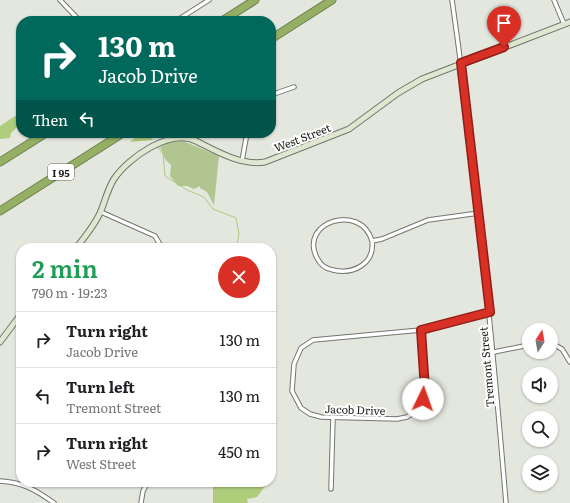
<!DOCTYPE html>
<meta charset="utf-8">
<style>
body{margin:0;font-family:Literata,serif;background:#f2f2f2;color:#202124;height:100vh;display:flex;flex-direction:column;font-size:15px;white-space:nowrap}
*{box-sizing:border-box;margin:0}
p{font-size:13px;color:#757577}
.icon{flex:none;width:22px;height:22px;fill:none;stroke:currentColor;stroke-width:2;stroke-linecap:round;stroke-linejoin:round}
.map{position:relative;flex:1;overflow:hidden}
.side{position:absolute;left:16px;top:243px;width:260px;height:244px;display:flex;flex-direction:column;background:#fff;border-radius:16px;box-shadow:0 1px 3px #0004}
.side>*{flex:none}
.guide{position:absolute;left:16px;top:16px;width:260px;height:122px;border-radius:16px;box-shadow:0 1px 3px #0004;background:#00695c;color:#fff;overflow:hidden}
.needle{width:26px;rotate:11deg}
.controls{position:absolute;left:522px;top:323px;display:grid;gap:8px}
.controls a{display:grid;place-items:center;width:36px;height:36px;border-radius:50%;background:#fff;box-shadow:0 1px 3px #0004;font-size:20px}
.pin{position:absolute;display:grid;place-items:center;width:34px;height:34px;color:#fff;margin:-41px -17px;border-radius:50% 50% 50% 0;rotate:-45deg;box-shadow:0 0 4px #0007}
.pin .icon{rotate:45deg}
.me{position:absolute;width:44px;margin:-22px;rotate:3deg;stroke-linejoin:round;filter:drop-shadow(0 0 3px #0008)}
.turn{display:flex;align-items:center;gap:14px;height:84px;padding:0 16px;font-size:18px}
.turn .icon{width:52px;height:52px;stroke-width:2.5}
.turn b{display:block;font-size:28px;line-height:34px}
.then{display:flex;align-items:center;height:38px;padding:0 16px;background:#0003;gap:8px;font-size:15px}
.round{display:grid;place-items:center;flex:none;width:42px;height:42px;border-radius:21px;background:#f2f2f2}
.headline{display:flex;align-items:center;justify-content:space-between;height:68px;padding:0 16px}
h1{font-size:24px;font-weight:600;line-height:30px;color:#1e9e55}
ul{padding:0;list-style:none}
li{display:flex;align-items:center;gap:12px;height:56px;padding:0 16px;border-top:1px solid #e0e0e0}
li div{flex:1}
li b{display:block;font-size:15px}
li em{font-style:normal}
.map>svg:first-child{display:block}
.green{fill:#b1c591}
.water{fill:#afcc7b}
.lines{fill:none;stroke-linecap:round;stroke-linejoin:round}
.stream{stroke:#afcc7b;stroke-width:1}
.street-casing{stroke:#73776e;stroke-width:5.5}
.secondary-casing{stroke:#73776e;stroke-width:7}
.highway-casing{stroke:#6c7e4c;stroke-width:9}
.street{stroke:#fff;stroke-width:3.5}
.secondary{stroke:#dfe7d0;stroke-width:5}
.highway{stroke:#95b064;stroke-width:7}
.route-casing{stroke:#8d1f18;stroke-width:10}
.route{stroke:#d93025;stroke-width:7}
.labels{text-anchor:middle;dominant-baseline:central;stroke-width:4;stroke-linejoin:round;paint-order:stroke}
.shield{fill:#fff;stroke:#646462;stroke-width:1}
.shield-label{font-size:10px;font-weight:bold;fill:#21221f}
.street-label{font-size:11px;fill:#21221f;stroke:#fff}
</style>
<div class="map">
<svg width="570" height="503" viewBox="0 0 570 503">
<rect width="100%" height="100%" fill="#e3e7de"/>
<path class="green" d="M 183,141 L 219,156 L 214,205 L 207,192 L 200,188 L 200,186 L 194,189 L 187,186 L 178,186 L 170,176 L 171,165 L 165,159 L 160,147 L 170,142 Z"/>
<g class="water">
<path d="M 21,112 L 21,123 L 11,133 L 10,138 L 0,139 L 0,126 Z"/>
<path d="M 140,133 L 148,133 L 153,140 L 130,142 Z"/>
<path d="M 213,482 L 268,482 L 257,497 L 247,499 L 248,503 L 213,503 Z"/>
</g>
<g class="lines">
<path class="stream" d="M 157,146 L 163,154 L 165,176 L 187,190 L 204,197 L 213,209 L 236,218 L 239,234 L 236,248"/>
<g class="street-casing">
<g id="street">
<path d="M 60,0 L 80,21"/>
<path d="M 452,0 C 476,167 492,335 506,503"/>
<path d="M 554,0 L 564,24"/>
<path d="M 176,21 L 209,0"/>
<path d="M 271,95 L 294,87"/>
<path d="M 242,161 L 247,133"/>
<path d="M 101,212 L 155,236 L 162,248"/>
<path d="M 372,241 C 375,263 354,275 333,270 C 326,269 320,264 317,258 C 298,222 361,202 372,241 L 382,239 L 428,220 L 479,213"/>
<path d="M 421,330 L 424,396 L 416,411 L 407,417 L 397,419 L 321,417 L 310,414 L 301,408 L 292,391 L 294,364 L 301,348 L 313,340 L 421,330 L 490,312"/>
<path d="M 551,343 L 562,349 L 570,362"/>
<path d="M 494,352 L 529,345"/>
<path d="M 0,481 C 22,482 36,490 54,503"/>
<path d="M 331,489 L 333,418"/>
<path d="M 141,503 L 143,491 L 148,482"/>
</g>
</g>
<g class="secondary-casing">
<g id="secondary">
<path d="M 76,248 C 85,237 94,226 100,213 C 105,202 107,190 114,179 C 128,158 170,128 196,141 C 216,151 241,166 265,162 L 349,129 L 398,93 L 422,79 L 570,22"/>
<path d="M 0,342 L 21,314"/>
</g>
</g>
<g class="highway-casing">
<g id="highway">
<path d="M 222,21 L 255,0"/>
<path d="M 271,39 L 332,0"/>
<path d="M 0,162 L 46,133"/>
<path d="M 0,211 L 123,133"/>
</g>
</g>
<use href="#street" class="street"/>
<use href="#secondary" class="secondary"/>
<use href="#highway" class="highway"/>
</g>
<g class="lines">
<g class="route-casing">
<path id="route" d="M 423,399 L 425,389 L 421,330 L 490,312 L 461,63 L 504,47"/>
</g>
<use href="#route" class="route"/>
</g>
<g class="labels">
<rect class="shield" x="48" y="164" width="26" height="16" rx="3"/>
<g class="shield-label">
<text x="61" y="172">I 95</text>
</g>
<g class="street-label">
<text transform="translate(302 137) rotate(-21)">West Street</text>
<text transform="translate(486 367) rotate(-95)">Tremont Street</text>
<text transform="translate(355 409) rotate(2)">Jacob Drive</text>
</g>
</g>
</svg>
<div class="controls">
<a><svg class="needle" viewBox="-14 -14 28 28"><path d="M0-13l5 13h-10z" fill="#e53935"/><path d="M0 13l5-13h-10z" fill="#757577"/></svg></a>
<a><svg class="icon" aria-label="sound" viewBox="0 0 24 24"><path d="M4 9h4l5-4v14l-5-4H4zM17 9q2 3 0 6"/></svg></a>
<a><svg class="icon" aria-label="search" viewBox="0 0 24 24"><circle cx="10" cy="10" r="6"/><path d="M15 15l6 6"/></svg></a>
<a><svg class="icon" aria-label="layers" viewBox="0 0 24 24"><path d="M12 4l9 5-9 5-9-5zM3 14l9 5 9-5"/></svg></a>
</div>
<div class="pin" style="left:504px;top:47px;background:#d93025"><svg class="icon" aria-label="arrive" viewBox="0 0 24 24"><path d="M6 21V4h12l-3 4 3 4H6"/></svg></div>
<svg class="me" style="left:423px;top:399px" viewBox="-20 -20 40 40"><circle r="19" fill="#fff"/><path d="M0-13L10 11 0 6-10 11z" fill="#d93025"/></svg>
<div class="guide">
<div class="turn"><svg class="icon" aria-label="right" viewBox="0 0 24 24"><path d="M7 20v-9h11M14 6l5 5-5 5"/></svg><div><b>130 m</b>Jacob Drive</div></div>
<div class="then">Then<svg class="icon" aria-label="left" viewBox="0 0 24 24"><path d="M17 20v-9H6M10 6l-5 5 5 5"/></svg></div>
</div>
<section class="side">
<div class="headline"><div><h1>2 min</h1><p>790 m · 19:23</p></div><a class="round" style="background:#d93025;color:#fff"><svg class="icon" aria-label="close" viewBox="0 0 24 24"><path d="M6 6l12 12M18 6L6 18"/></svg></a></div>
<ul>
<li><svg class="icon" aria-label="right" viewBox="0 0 24 24"><path d="M7 20v-9h11M14 6l5 5-5 5"/></svg><div><b>Turn right</b><p>Jacob Drive</p></div><em>130 m</em></li>
<li><svg class="icon" aria-label="left" viewBox="0 0 24 24"><path d="M17 20v-9H6M10 6l-5 5 5 5"/></svg><div><b>Turn left</b><p>Tremont Street</p></div><em>130 m</em></li>
<li><svg class="icon" aria-label="right" viewBox="0 0 24 24"><path d="M7 20v-9h11M14 6l5 5-5 5"/></svg><div><b>Turn right</b><p>West Street</p></div><em>450 m</em></li>
</ul>
</section>
</div>
